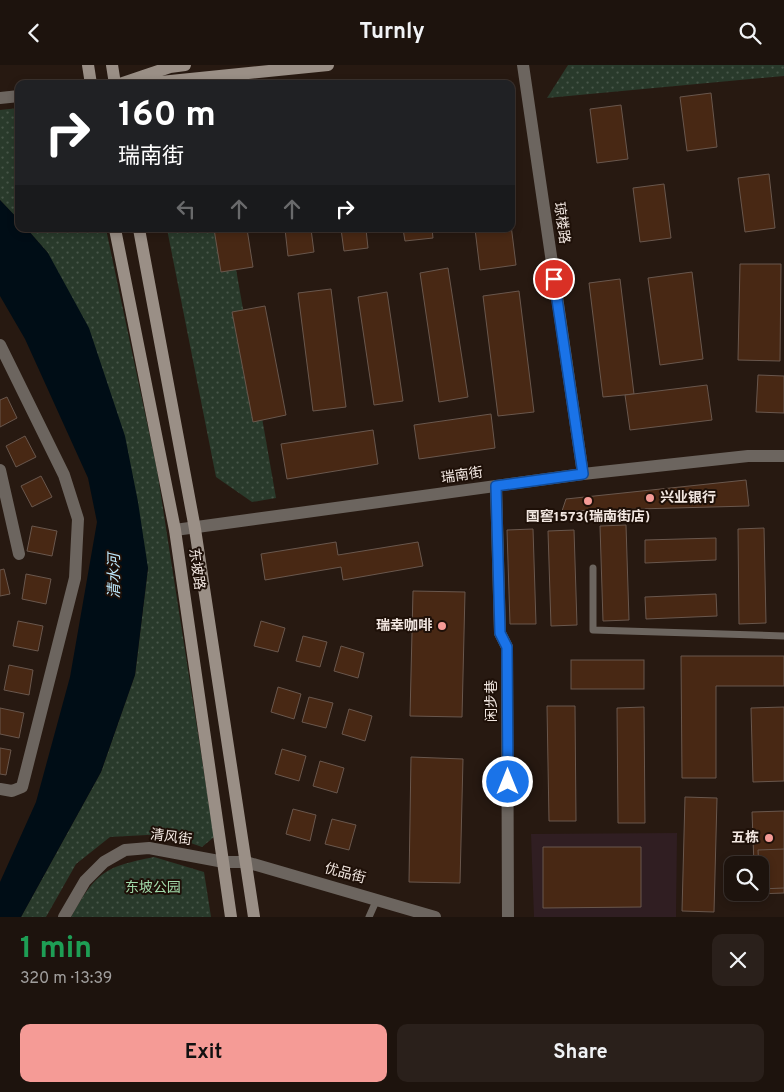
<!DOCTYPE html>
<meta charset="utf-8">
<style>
body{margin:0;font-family:Overpass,"Noto Sans SC",sans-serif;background:#2a201b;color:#f1f3f6;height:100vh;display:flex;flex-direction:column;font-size:19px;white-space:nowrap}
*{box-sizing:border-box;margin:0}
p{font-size:16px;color:#a09e9d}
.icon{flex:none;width:28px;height:28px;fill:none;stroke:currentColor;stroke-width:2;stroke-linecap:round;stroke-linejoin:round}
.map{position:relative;height:852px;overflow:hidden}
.side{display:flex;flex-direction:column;background:#1d130d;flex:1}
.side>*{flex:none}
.banner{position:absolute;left:15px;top:15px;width:500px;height:152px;border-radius:10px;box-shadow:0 2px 8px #0003,0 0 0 1px #3b322e;background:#202124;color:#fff;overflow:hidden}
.fabs{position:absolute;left:724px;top:791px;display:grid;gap:10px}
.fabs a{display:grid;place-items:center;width:45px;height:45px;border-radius:10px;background:#1d130d;box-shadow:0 2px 8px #0003,0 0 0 1px #3b322e;font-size:25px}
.pin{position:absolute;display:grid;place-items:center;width:42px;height:42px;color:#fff;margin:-21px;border:2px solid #fff;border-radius:50%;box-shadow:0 1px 5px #0007}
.me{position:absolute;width:55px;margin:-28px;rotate:0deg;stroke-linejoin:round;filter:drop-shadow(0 0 4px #0008)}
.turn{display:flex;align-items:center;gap:18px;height:105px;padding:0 20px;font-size:22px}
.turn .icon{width:65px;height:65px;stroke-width:2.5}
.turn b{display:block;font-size:35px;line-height:42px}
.lanes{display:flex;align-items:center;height:48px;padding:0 20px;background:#0003;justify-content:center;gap:25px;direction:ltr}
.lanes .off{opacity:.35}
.round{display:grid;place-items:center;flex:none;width:52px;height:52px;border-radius:10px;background:#2a201b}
.head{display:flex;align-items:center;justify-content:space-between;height:85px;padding:0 20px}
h1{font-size:30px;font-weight:700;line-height:38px;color:#1e9e55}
.primary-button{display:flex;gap:10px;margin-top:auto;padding:10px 20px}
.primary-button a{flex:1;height:58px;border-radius:10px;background:#f59b96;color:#111;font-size:20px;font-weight:700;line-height:58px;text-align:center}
.primary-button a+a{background:#2a201b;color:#f1f3f6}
header{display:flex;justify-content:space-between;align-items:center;height:65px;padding:0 20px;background:#1d130d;font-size:22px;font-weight:700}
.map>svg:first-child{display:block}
.commercial{fill:#301e22}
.park{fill:url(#park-dots)}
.water{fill:#000d16}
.building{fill:#482814;stroke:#69574d}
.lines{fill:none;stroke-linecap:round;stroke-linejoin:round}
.lane{stroke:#6c655f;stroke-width:7}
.street{stroke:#6c655f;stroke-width:12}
.secondary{stroke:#9a8f86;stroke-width:12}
.route-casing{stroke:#114b97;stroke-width:12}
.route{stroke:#1a73e8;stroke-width:9}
.poi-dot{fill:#f59b96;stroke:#1e1008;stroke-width:2}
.labels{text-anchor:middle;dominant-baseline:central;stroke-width:4;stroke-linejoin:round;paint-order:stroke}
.street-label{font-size:14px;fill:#f2e7e1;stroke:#1e1008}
.poi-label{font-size:14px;font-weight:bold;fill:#f2e7e1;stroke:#1e1008;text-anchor:end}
.park-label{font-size:14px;fill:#a2daaa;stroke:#1e1008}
.water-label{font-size:15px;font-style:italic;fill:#bce7fb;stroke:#1e1008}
</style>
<header><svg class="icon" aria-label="back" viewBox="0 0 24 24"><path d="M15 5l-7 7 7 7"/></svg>Turnly<svg class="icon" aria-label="search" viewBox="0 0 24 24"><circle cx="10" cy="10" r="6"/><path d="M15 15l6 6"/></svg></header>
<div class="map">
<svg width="784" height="852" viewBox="0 0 784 852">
<defs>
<pattern id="park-dots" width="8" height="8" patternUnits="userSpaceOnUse" patternTransform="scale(1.25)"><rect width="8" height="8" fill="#293a2b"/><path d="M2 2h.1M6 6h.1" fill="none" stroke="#485649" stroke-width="1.8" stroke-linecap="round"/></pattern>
</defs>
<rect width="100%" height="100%" fill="#271911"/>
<path class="commercial" d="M 677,768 L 676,852 L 534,852 L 531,769 Z"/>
<g class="park">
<path d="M 568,0 L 784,0 L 784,11 L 547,33 Z"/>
<path d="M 19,43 L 19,155 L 0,135 L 0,45 Z"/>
<path d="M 27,164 L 106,164 L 157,405 L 214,772 L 202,782 L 165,769 L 110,772 L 76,799 L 46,852 L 21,852 L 101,707 L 135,610 L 148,503 L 48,188 Z"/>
<path d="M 167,164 L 229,164 L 276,433 L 252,437 L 216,412 Z"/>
<path d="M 154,792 L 204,807 L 211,852 L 71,852 C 96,807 104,802 154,792 Z"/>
</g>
<path class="water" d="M 0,135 L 19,155 L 19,164 L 27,164 L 48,188 L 89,263 L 125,371 L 138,437 L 148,503 L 135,610 L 101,707 L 21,852 L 0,852 L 0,817 L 36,737 L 70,612 L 97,457 L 88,413 L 25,274 L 0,231 Z"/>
<g class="building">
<path d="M 711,28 L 717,82 L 687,86 L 680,32 Z"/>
<path d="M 621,40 L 628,94 L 597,98 L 590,44 Z"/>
<path d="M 769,109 L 775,163 L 745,167 L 738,113 Z"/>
<path d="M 664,119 L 671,173 L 640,177 L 633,123 Z"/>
<path d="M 511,160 L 516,200 L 480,205 L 475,164 L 511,164 Z"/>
<path d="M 214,164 L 247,164 L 253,202 L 221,207 Z"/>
<path d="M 285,164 L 311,164 L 314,187 L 288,191 Z"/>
<path d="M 341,164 L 366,164 L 368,183 L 344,186 Z"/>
<path d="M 403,164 L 432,164 L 433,173 L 405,176 Z"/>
<path d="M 740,199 L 781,199 L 780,296 L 738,295 Z"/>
<path d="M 448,203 L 468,332 L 439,337 L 420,208 Z"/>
<path d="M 692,207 L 703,294 L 660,300 L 648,213 Z"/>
<path d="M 620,214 L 634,329 L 603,332 L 589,218 Z"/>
<path d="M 331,224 L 346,342 L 313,346 L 298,228 Z"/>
<path d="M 519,226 L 534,347 L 498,351 L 483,231 Z"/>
<path d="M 387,227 L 403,336 L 374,340 L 358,232 Z"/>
<path d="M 265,241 L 286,350 L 253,357 L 232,247 Z"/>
<path d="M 758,310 L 784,311 L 784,348 L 756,347 Z"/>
<path d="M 707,320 L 712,355 L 630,365 L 625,330 Z"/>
<path d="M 7,332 L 17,353 L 0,362 L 0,335 Z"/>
<path d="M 491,349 L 495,383 L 419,394 L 414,360 Z"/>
<path d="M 373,365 L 378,399 L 287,414 L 281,379 Z"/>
<path d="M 25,371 L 36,392 L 16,402 L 6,381 Z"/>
<path d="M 41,411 L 52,432 L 32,442 L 21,421 Z"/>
<path d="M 746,415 L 749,441 L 562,446 L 566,434 Z"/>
<path d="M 626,460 L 629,555 L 603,556 L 600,461 Z"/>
<path d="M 32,461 L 57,466 L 52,491 L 27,486 Z"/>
<path d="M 764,463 L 766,558 L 739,559 L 738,464 Z"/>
<path d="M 533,464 L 536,559 L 510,559 L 507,465 Z"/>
<path d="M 574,465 L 577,560 L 551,561 L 548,466 Z"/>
<path d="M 716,473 L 716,495 L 645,498 L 645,475 Z"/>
<path d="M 336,477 L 338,490 L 418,477 L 423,501 L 343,515 L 341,502 L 265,515 L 261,489 Z"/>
<path d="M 4,504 L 10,529 L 0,531 L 0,505 Z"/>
<path d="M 26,509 L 51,514 L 46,539 L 22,534 Z"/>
<path d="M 413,526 L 465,527 L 462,652 L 410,651 Z"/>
<path d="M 716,529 L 717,551 L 646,554 L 645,532 Z"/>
<path d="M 18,556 L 43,561 L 38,586 L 13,581 Z"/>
<path d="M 261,556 L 285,563 L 278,587 L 254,581 Z"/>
<path d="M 303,571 L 327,577 L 320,602 L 296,596 Z"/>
<path d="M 341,581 L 364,588 L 358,613 L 334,606 Z"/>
<path d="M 681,591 L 784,591 L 784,621 L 716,621 L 716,713 L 682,713 Z"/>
<rect x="571" y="595" width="73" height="29"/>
<path d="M 9,600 L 33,605 L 29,630 L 4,625 Z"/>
<path d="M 278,622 L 301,629 L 294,654 L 271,647 Z"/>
<path d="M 309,632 L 333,638 L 326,663 L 302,657 Z"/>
<path d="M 547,641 L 575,641 L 576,756 L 549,756 Z"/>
<path d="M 644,642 L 645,758 L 618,758 L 617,643 Z"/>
<path d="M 784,642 L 784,716 L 753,717 L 751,643 Z"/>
<path d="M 0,643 L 24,648 L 19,673 L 0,669 Z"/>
<path d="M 349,644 L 372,651 L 365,676 L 342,669 Z"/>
<path d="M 0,683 L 11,685 L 6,710 L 0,709 Z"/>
<path d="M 282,684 L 306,691 L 299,716 L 275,709 Z"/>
<path d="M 411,692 L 463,694 L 460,818 L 409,817 Z"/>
<path d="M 320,696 L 344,703 L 337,728 L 313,721 Z"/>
<path d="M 685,732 L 717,733 L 714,847 L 682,846 Z"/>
<path d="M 293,744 L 316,750 L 310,776 L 286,769 Z"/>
<path d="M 784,746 L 784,828 L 756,829 L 760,828 L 760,800 L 754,800 L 752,747 Z"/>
<path d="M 332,754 L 356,760 L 349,785 L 325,779 Z"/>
<path d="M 543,782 L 641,782 L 641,842 L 543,843 Z"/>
<path d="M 784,784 L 784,823 L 760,824 L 758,785 Z"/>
</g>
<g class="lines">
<g class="lane">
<path d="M 593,503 L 593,565 L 784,571"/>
<path d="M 369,852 L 377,834"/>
</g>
<g class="street">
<path d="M 523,0 L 583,409"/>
<path d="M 0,33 L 19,31"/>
<path d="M 0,280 L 64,410 L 78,454 L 75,513 L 22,722 L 12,726 L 0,724"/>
<path d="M 0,405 L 19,489"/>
<path d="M 496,421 L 500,568 L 507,582 L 508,852"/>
<path d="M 175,465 L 583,409 L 748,391 L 784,391"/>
<path d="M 64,852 L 85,816 L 104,797 L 125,785 L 149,783 L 224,797 L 246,797 L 435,852"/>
</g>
<g class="secondary">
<path d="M 88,0 L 91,19"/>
<path d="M 112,0 L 115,19"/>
<path d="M 120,19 L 170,2 L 185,0"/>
<path d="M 141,19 L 328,0"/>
<path d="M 115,164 L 175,465 L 231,852"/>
<path d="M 139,164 L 195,464 L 254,852"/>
</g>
</g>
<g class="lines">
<g class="route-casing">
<path id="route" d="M 508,717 L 507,582 L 500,568 L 496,421 L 583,409 L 554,214"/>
</g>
<use href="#route" class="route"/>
</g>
<g class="poi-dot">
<circle cx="650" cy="433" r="5"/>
<circle cx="588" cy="436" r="5"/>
<circle cx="442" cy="561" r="5"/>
<circle cx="769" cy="773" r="5"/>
</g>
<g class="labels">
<g class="street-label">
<text transform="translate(561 158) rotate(82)">琼楼路</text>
<text transform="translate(462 411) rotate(-8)">瑞南街</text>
<text transform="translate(196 504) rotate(82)">东坡路</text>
<text transform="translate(492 636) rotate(-90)">闲步巷</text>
<text transform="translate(171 773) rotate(8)">清风街</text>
<text transform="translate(345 809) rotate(15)">优品街</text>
</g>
<g class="poi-label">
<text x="660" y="433" text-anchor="start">兴业银行</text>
<text x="588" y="452" text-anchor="middle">国窖1573(瑞南街店)</text>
<text x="432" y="561">瑞幸咖啡</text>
<text x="759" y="773">五栋</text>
</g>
<g class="park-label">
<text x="153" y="823">东坡公园</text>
</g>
<g class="water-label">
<text transform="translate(115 511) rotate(-90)">清水河</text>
</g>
</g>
</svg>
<div class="fabs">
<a><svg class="icon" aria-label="search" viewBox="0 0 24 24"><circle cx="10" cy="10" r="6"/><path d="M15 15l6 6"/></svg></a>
</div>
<div class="pin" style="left:554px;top:214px;background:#d93025"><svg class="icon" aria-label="arrive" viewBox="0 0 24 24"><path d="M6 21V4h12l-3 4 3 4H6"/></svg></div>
<svg class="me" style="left:508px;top:717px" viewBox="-20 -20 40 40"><circle r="17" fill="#1a73e8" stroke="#fff" stroke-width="3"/><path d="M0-11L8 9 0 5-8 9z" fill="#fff"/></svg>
<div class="banner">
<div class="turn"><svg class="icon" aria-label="right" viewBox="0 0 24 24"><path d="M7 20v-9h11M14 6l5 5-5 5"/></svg><div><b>160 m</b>瑞南街</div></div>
<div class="lanes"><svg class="icon off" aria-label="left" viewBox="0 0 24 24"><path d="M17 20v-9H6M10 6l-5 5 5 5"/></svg><svg class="icon off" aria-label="ahead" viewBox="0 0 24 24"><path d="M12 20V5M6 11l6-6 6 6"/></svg><svg class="icon off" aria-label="ahead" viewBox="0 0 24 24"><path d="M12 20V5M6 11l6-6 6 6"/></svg><svg class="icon" aria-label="right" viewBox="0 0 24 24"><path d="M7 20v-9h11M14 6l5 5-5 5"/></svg></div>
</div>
</div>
<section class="side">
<div class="head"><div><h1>1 min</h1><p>320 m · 13:39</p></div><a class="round"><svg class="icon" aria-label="close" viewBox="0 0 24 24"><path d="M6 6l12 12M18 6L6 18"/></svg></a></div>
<div class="primary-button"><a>Exit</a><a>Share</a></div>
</section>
